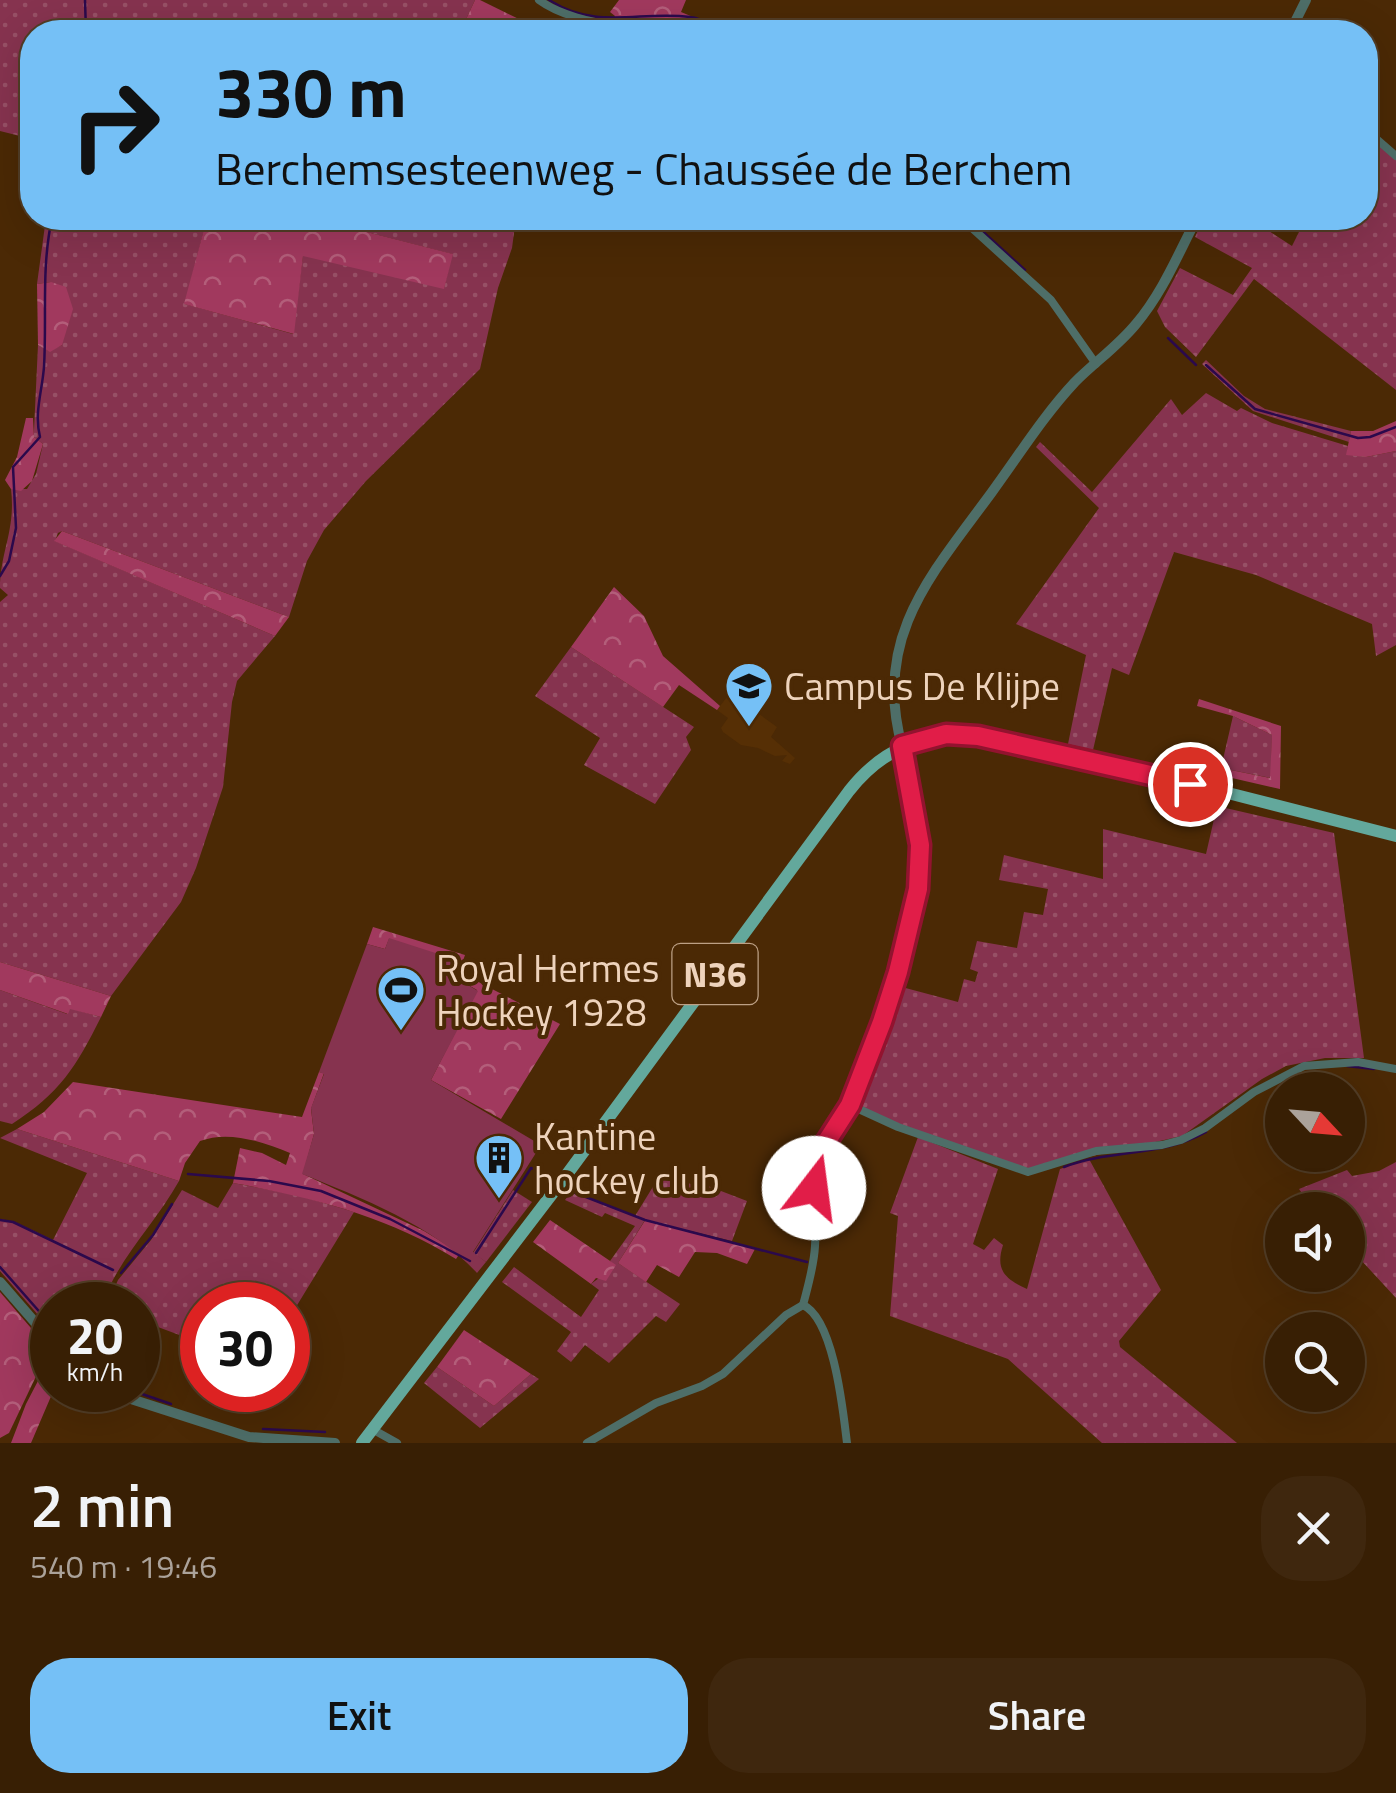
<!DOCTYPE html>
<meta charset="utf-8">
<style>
body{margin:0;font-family:"Titillium Web",sans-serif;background:#3f270e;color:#f1f3f6;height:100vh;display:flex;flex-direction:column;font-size:38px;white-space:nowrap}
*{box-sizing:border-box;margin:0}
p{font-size:32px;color:#aba29a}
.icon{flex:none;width:55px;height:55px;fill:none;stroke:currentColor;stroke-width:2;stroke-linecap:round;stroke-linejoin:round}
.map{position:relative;height:1443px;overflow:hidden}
.sheet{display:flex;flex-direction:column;background:#381f04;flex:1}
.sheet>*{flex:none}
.guide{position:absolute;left:20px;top:20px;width:1358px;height:210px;border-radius:40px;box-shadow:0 10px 40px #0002,0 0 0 2px #523d26;background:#75c0f6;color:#111;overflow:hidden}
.needle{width:65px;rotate:116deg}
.tools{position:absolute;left:1265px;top:1072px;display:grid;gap:20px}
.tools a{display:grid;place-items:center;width:100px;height:100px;border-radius:50%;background:#381f04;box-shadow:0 10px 40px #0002,0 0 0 2px #523d26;font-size:50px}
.speed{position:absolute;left:30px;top:1282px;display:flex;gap:20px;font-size:50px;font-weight:700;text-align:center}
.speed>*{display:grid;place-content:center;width:130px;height:130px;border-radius:50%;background:#381f04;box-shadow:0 10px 40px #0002,0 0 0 2px #523d26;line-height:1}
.speed small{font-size:25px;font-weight:400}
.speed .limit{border:15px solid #d22;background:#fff;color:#111}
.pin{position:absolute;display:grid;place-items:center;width:85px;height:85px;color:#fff;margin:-42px;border:5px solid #fff;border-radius:50%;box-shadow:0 2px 10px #0007}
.me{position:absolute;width:110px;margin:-55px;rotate:15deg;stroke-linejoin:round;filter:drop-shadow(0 0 8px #0008)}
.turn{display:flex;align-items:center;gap:35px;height:210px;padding:0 30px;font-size:45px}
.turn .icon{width:130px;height:130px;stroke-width:2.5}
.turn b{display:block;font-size:70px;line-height:85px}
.round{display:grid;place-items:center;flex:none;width:105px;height:105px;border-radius:40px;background:#3f270e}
.overview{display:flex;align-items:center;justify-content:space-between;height:170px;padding:0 30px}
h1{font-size:60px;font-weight:600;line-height:75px}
.cta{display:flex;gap:20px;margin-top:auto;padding:20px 30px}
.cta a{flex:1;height:115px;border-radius:40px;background:#75c0f6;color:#111;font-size:40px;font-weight:600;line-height:115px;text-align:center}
.cta a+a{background:#3f270e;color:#f1f3f6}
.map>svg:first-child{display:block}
.built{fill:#562f05}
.grass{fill:url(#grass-dots)}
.forest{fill:url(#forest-crowns)}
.park{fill:#86334f}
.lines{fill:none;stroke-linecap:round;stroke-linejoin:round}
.stream{stroke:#2b094c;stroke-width:2.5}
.minor{stroke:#4e6e68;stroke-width:8}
.tertiary{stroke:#4e6e68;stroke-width:10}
.primary{stroke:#63a89c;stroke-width:12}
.route-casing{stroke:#92132f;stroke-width:25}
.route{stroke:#e11d48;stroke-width:18}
.labels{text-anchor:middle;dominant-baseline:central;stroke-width:8;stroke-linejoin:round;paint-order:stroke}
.shield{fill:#4b2905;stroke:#bda085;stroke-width:2.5}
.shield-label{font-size:35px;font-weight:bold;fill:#eed3bc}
.poi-label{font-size:38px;fill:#eed3bc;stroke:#4b2905;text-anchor:start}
</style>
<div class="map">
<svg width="1396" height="1443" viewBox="0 0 1396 1443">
<defs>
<pattern id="grass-dots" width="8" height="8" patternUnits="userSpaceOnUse" patternTransform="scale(2.5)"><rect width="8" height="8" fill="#86334f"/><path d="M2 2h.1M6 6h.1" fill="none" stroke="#975066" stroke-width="1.8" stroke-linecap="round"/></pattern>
<pattern id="forest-crowns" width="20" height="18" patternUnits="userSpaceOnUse" patternTransform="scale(2.5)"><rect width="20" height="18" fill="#a1395e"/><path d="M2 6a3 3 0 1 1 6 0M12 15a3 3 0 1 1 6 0" fill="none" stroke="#b35e7a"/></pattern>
</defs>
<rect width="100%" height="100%" fill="#4b2905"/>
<path class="built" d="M 730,693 L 777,727 L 771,737 L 795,758 L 790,764 L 782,761 L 787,755 L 775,756 L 758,748 L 741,745 L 723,732 L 721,728 L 728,718 L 717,710 Z"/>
<g class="grass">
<path d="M 0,0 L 475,0 L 460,32 L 32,32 L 32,139 L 0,131 Z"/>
<path d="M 1365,131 L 1396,159 L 1396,390 L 1254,279 L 1196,357 L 1165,327 L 1157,311 L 1180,268 L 1233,295 L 1252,268 L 1195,237 L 1204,218 L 1249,218 L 1292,246 L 1306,218 L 1365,218 Z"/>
<path d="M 46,218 L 207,218 L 185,304 L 293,334 L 303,255 L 444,288 L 452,254 L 312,218 L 516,218 L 512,248 L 498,288 L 480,369 L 366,481 L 324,530 L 307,561 L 289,617 L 62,531 L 58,533 L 55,541 L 275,636 L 237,681 L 232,702 L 223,787 L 196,868 L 181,902 L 111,996 L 0,962 L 0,602 L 8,595 L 0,588 C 0,552 16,530 11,489 L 27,489 L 36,474 L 43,444 L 34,437 L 34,430 L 38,345 L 49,351 L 62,345 L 51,282 L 37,284 Z"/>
<path d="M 1206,360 L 1244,396 L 1265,409 L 1351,431 L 1349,442 L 1253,411 L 1202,364 Z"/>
<path d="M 1206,393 L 1237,411 L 1241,408 L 1272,423 L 1348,446 L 1347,454 L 1366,457 L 1396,451 L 1396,645 L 1376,656 L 1372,624 L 1256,575 L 1174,552 L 1129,675 L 1112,668 L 1093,750 L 1068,744 L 1086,655 L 1016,624 L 1099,508 L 1036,447 L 1040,442 L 1092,492 L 1171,399 L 1182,415 Z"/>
<path d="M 571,647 L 694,727 L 686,737 L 691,750 L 655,804 L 584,765 L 600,738 L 535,696 Z"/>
<path d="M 1233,716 L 1272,735 L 1271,778 L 1221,768 Z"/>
<path d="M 1217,806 L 1334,833 L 1364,1058 L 1325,1058 L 1286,1066 L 1262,1079 L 1182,1136 L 1034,1169 L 1021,1168 L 917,1133 L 857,1106 L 857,1099 L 898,986 L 958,1002 L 964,979 L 975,982 L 978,972 L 970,969 L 977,941 L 1017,948 L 1024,912 L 1043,915 L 1048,889 L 999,880 L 1004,855 L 1103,879 L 1103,829 L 1206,854 Z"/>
<path d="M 0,990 L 67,1014 L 69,1008 L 101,1017 C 76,1067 60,1093 12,1124 L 0,1121 Z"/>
<path d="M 17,1129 L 179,1181 C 155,1224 117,1260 102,1305 L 52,1305 L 52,1331 L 0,1271 L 0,1219 L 15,1222 L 53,1240 L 87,1173 L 0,1138 Z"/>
<path d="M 918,1137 L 998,1169 L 973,1244 L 984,1250 L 994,1238 L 1003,1245 C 995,1270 1005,1279 1027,1289 L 1060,1169 L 1089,1159 L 1161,1290 L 1119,1341 L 1120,1347 L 1237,1443 L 1102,1443 L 1008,1359 L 890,1316 L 898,1216 L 890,1213 Z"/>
<path d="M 1396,1162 L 1396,1298 L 1348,1246 L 1348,1210 L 1314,1210 L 1299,1189 L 1347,1170 L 1352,1176 L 1379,1171 Z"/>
<path d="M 662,1172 L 705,1190 L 708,1186 L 747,1201 L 732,1241 L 645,1220 L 618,1263 L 680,1304 L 666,1322 L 656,1316 L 609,1363 L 585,1345 L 571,1362 L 557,1351 L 571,1332 L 502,1282 L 514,1267 L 581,1317 L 599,1290 L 591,1284 L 615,1266 L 610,1261 L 635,1226 L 605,1213 L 602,1217 L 565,1200 L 571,1192 L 635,1216 Z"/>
<path d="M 233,1183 L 297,1195 L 354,1212 L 288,1320 L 288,1305 L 223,1305 L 206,1298 L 190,1339 L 150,1324 L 144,1344 L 138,1342 L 138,1305 L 107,1305 L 118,1280 L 151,1240 L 182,1190 L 218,1208 Z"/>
<path d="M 513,1190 L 532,1202 L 486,1262 L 473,1253 Z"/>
<path d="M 437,1367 L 494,1406 L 531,1374 L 539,1379 L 480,1428 L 424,1383 Z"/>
</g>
<g class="forest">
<path d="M 475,0 L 480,0 L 529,24 L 524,32 L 460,32 Z"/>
<path d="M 619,0 L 686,0 L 681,12 L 729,32 C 714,32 704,22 689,20 C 663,17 638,23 613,21 L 615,16 L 610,12 Z"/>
<path d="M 207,218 L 258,218 L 301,228 L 304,218 L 312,218 L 453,254 L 444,289 L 303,256 L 294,334 L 184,304 Z"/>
<path d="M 51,282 L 66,287 L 73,309 L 62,345 L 50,352 L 38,345 L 37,284 Z"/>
<path d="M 26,418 L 33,418 L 34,437 L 43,444 L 32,481 L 21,491 L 11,489 L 5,480 L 17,457 Z"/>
<path d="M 1396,421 L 1396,451 L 1366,457 L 1346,455 L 1351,431 L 1373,431 Z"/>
<path d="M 62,531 L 289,617 L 275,636 L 54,541 Z"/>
<path d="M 614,587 L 644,616 L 663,656 L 720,706 L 717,710 L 679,685 L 663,707 L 571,647 Z"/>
<path d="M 1199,699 L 1281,726 L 1280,789 L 1219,775 L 1221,768 L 1270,778 L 1272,735 L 1233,716 L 1197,706 Z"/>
<path d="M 373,927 L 465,955 L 459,972 L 560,1024 L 501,1119 L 431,1080 L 477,990 L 389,939 L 385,949 L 367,944 Z"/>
<path d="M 0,962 L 111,996 L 101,1017 L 70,1009 L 68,1014 L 0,990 Z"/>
<path d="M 319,1072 L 324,1073 L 311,1109 L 314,1134 L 303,1174 L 424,1231 L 460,1253 L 456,1259 C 387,1216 311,1197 233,1183 L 240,1148 L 262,1153 L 286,1165 L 290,1153 C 263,1142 229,1130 200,1141 L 185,1163 L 179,1181 L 17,1129 L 44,1112 L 73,1082 L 302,1117 Z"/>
<path d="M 646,1219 L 755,1249 L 747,1264 L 717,1253 L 695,1252 L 679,1277 L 657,1265 L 646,1282 L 618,1263 Z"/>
<path d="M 550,1220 L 616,1265 L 606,1281 L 596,1278 L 591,1284 L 533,1242 Z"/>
<path d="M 0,1292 L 49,1349 L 9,1433 L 0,1438 Z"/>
<path d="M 464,1330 L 531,1374 L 494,1406 L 437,1367 Z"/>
<path d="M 52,1354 L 52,1390 L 58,1390 L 52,1394 L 31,1443 L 11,1443 L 26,1404 Z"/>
</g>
<path class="park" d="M 389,938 L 457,960 L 451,975 L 478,991 L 431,1080 L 541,1145 L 473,1252 L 486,1262 L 477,1273 C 436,1227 360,1197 302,1174 L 314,1134 L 311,1108 L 324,1074 L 319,1072 L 367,944 L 385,949 Z"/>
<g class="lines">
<g class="stream">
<path d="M 85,0 L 86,32"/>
<path d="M 549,0 C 597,31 641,10 690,17 C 703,18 715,27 727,32"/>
<path d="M 968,218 L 1025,270"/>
<path d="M 1168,338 L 1196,365"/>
<path d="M 1206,365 L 1255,409 L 1358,438 L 1370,437 L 1396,427"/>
<path d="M 0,576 L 9,561 L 16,528 L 13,467 L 40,437 C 34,413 42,392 44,367 C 47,316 41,269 52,218"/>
<path d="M 1347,1066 L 1374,1069"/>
<path d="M 1064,1167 C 1111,1149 1163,1157 1206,1132"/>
<path d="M 188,1174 L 269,1181 L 321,1191 L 390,1219 L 470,1261"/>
<path d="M 573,1192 L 645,1220 L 807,1262"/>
<path d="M 0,1220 L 13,1222 L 113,1270"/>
<path d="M 476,1253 L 531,1168 L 546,1173"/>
<path d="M 0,1267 L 52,1326"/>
<path d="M 121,1273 L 153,1235 L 172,1204"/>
<path d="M 142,1394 L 171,1404"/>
<path d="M 263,1429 L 325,1432"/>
</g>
<g class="minor">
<path d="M 539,0 C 558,14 593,24 616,24 C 650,25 679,16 711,32"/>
<path d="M 1365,129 L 1396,156"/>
<path d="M 961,218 L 1051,300 L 1096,364"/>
<path d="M 850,1105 L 898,1127 L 1028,1172 L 1096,1151 L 1162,1145 L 1181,1140 L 1205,1128 L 1254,1092 L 1304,1066 L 1358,1062 L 1396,1069"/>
<path d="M 803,1305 C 808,1286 814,1266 815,1246 C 817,1214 812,1186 822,1155 C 828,1134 842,1121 851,1102 C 880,1042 924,911 920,845 C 918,813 908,780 902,748"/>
<path d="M 803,1305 C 834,1319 843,1411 847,1443"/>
<path d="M 372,1429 L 397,1443"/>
<path d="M 587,1443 L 656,1403 L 702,1386 L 723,1374 L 786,1315 L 803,1305"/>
</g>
<g class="tertiary">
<path d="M 1290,32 L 1306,0"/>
<path d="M 902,746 C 872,637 932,574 992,492 C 1019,455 1044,415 1075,382 C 1095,362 1118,346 1136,324 C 1163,292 1178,254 1197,218"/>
<path d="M 0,1282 L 52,1342"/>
<path d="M 103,1390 L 249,1437 L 335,1443"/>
</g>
<path class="primary" d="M 362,1443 L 565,1177 L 849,791 C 881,750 925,730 978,736 L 1224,792 L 1396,836"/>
</g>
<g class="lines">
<g class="route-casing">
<path id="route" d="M 814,1188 L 825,1144 L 850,1105 L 882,1022 L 898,972 L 918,889 L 920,845 L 902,746 L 946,734 L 978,736 L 1190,784"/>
</g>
<use href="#route" class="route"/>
</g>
<defs>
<g id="school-pin" transform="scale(2.5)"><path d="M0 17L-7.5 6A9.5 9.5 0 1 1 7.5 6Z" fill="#75c0f6" stroke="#4b2905"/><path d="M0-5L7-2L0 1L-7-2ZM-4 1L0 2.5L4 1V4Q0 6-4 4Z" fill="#111"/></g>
<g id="stadium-pin" transform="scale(2.5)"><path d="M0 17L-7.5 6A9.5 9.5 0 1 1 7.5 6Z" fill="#75c0f6" stroke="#4b2905"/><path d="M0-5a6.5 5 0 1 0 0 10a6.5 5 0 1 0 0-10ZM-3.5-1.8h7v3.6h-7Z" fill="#111"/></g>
<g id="building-pin" transform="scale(2.5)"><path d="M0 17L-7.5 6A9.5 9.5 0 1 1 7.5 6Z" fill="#75c0f6" stroke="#4b2905"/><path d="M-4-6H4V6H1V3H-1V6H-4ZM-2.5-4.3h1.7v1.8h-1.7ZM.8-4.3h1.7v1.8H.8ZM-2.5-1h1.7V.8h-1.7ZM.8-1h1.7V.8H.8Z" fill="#111"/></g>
</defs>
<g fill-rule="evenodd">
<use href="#school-pin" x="749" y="686"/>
<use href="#stadium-pin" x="401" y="990"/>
<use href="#building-pin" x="499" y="1158"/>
</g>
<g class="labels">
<rect class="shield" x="672.5" y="944" width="85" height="60" rx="8"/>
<g class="shield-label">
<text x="715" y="974">N36</text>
</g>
<g class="poi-label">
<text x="784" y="686">Campus De Klijpe</text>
<text x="436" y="968">Royal Hermes<tspan x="436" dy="44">Hockey 1928</tspan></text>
<text x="534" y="1136">Kantine<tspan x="534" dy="44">hockey club</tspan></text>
</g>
</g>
</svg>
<div class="tools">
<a><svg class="needle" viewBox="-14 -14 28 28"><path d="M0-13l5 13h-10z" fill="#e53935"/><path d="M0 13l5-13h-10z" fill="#aba29a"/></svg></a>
<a><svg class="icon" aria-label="sound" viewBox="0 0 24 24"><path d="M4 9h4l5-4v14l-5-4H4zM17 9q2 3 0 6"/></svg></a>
<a><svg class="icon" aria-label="search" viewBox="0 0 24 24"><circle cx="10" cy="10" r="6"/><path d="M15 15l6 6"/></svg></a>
</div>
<div class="speed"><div>20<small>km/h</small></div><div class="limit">30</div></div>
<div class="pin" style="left:1190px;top:784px;background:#d93025"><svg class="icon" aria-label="arrive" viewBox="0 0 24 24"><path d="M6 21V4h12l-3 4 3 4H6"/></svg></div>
<svg class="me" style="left:814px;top:1188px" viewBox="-20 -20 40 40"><circle r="19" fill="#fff"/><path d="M0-13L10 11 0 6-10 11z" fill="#e11d48"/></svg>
<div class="guide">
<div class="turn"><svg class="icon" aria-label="right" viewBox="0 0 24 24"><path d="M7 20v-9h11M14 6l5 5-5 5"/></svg><div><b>330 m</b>Berchemsesteenweg - Chaussée de Berchem</div></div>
</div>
</div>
<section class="sheet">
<div class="overview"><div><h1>2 min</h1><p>540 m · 19:46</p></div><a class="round"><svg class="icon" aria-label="close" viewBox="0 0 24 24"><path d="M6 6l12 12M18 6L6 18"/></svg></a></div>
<div class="cta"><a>Exit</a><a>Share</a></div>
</section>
